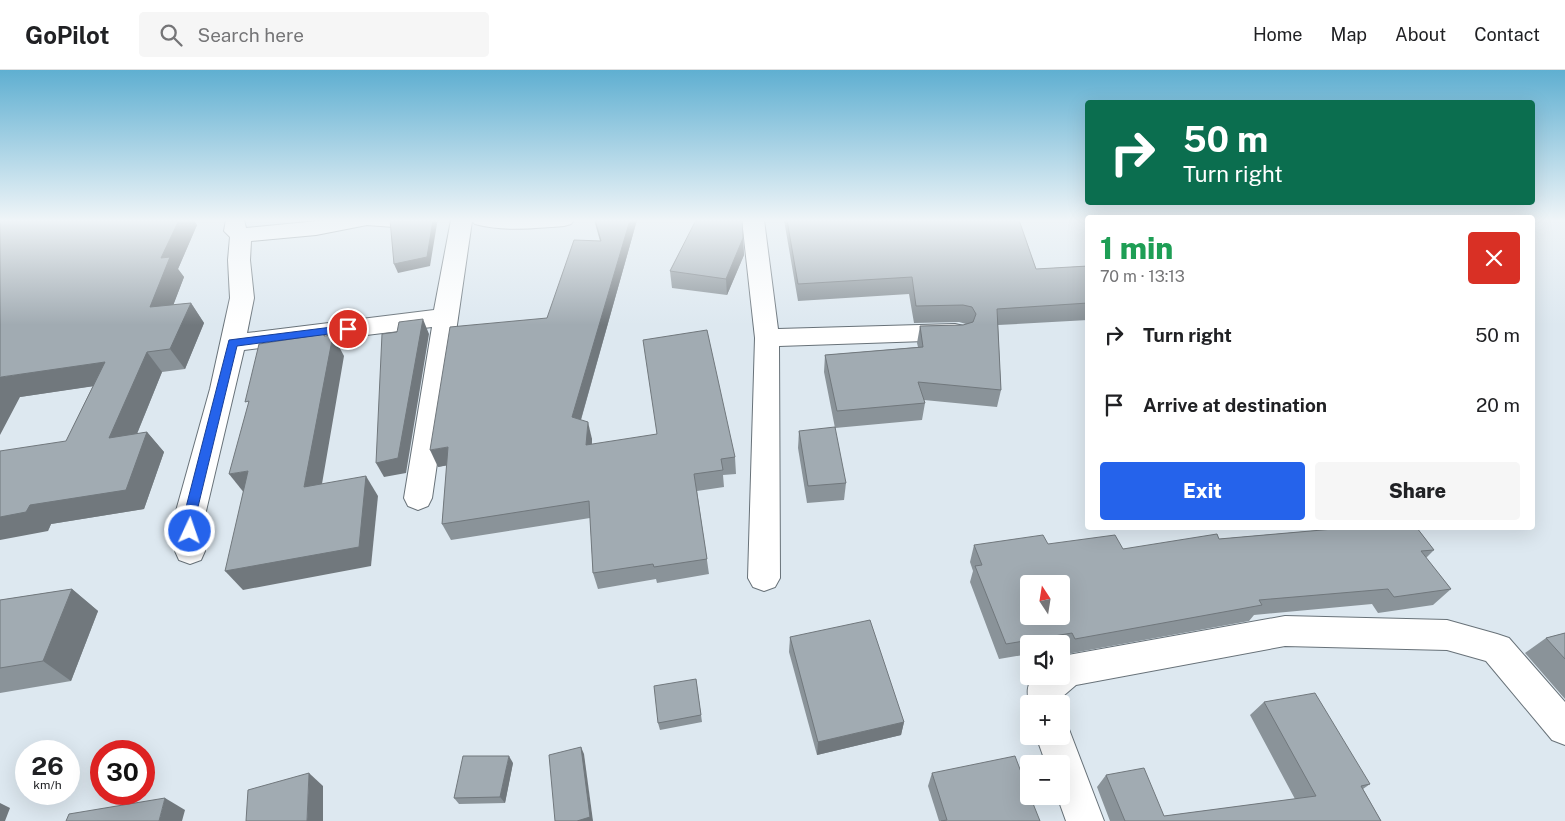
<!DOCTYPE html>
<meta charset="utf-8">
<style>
body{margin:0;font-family:"Public Sans",sans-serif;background:#f6f6f6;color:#202124;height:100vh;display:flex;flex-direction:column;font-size:19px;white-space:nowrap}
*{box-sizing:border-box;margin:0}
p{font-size:16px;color:#757577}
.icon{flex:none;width:28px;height:28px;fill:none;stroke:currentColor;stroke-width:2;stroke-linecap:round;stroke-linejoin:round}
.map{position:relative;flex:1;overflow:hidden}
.panel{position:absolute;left:1085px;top:145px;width:450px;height:315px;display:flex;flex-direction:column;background:#fff;border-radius:5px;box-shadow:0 5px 20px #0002}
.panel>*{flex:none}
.top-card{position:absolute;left:1085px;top:30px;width:450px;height:105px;border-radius:5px;box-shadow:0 5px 20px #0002;background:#0b6e4f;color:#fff;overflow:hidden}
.needle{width:32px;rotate:348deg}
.buttons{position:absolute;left:1020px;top:505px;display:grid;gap:10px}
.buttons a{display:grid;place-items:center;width:50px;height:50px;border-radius:5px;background:#fff;box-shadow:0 5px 20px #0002;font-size:25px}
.speed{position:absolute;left:15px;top:670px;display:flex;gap:10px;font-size:25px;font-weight:700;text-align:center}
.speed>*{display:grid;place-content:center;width:65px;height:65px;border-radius:50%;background:#fff;box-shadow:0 5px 20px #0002;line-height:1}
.speed small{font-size:12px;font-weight:400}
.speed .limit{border:8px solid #d22;background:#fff;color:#111}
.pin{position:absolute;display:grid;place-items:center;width:42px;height:42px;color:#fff;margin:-21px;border:2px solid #fff;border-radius:50%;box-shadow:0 1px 5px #0007}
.me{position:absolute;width:55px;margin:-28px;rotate:3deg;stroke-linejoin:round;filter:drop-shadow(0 0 4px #0008)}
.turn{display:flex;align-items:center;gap:18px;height:105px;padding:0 15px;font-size:22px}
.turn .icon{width:65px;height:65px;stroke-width:2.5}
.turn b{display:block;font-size:35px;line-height:42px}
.round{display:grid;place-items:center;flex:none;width:52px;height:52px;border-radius:5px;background:#f6f6f6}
.overview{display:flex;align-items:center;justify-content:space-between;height:85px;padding:0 15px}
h1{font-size:30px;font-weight:800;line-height:38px;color:#1e9e55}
.cta{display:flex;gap:10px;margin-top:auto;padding:10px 15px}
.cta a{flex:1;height:58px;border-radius:5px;background:#2563eb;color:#fff;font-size:20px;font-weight:800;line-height:58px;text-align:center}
.cta a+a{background:#f6f6f6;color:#202124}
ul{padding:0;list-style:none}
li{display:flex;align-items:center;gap:15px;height:70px;padding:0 15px}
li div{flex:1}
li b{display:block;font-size:19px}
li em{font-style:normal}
header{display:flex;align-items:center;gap:30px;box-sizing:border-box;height:70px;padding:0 25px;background:#fff;border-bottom:1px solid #e0e0e0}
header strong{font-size:24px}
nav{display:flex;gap:28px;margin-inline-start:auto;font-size:18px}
.search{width:350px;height:45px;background:#f6f6f6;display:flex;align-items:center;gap:12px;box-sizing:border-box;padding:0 18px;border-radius:5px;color:#757577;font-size:19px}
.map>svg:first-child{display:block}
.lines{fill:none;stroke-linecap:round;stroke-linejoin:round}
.minor-casing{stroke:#687279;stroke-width:2}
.minor{fill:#fff;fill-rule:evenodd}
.wall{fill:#8a9399}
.shaded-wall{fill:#71787d}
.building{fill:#a1abb2;stroke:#71787d;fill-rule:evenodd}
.route{fill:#2563eb;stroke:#184099}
</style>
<header>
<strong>GoPilot</strong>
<div class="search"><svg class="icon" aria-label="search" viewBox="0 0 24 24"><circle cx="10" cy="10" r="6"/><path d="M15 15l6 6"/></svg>Search here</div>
<nav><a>Home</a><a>Map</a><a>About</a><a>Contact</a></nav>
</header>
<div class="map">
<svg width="1565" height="751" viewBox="0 0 1565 751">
<rect width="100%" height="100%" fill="#dde8f0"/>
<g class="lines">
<g class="minor-casing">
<g id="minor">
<path d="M 226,150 L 244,150 L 246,158 L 328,150 L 438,150 L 435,154 L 408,158 L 367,155 L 316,165 L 251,171 L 250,190 L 254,228 L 247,263 L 434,240 L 451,150 L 574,150 L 571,154 L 564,156 C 534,158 504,162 475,154 L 472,151 L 432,428 L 428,436 L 418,440 L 408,436 L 404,428 L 432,257 L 244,280 L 206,441 L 205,481 L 201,490 L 190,494 L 179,490 L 175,481 L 176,441 L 210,319 L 230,228 L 228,190 L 230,167 L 224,161 Z"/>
<path d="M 742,150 L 764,150 L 778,259 L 955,254 L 964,256 L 967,262 L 964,268 L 955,270 L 779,276 L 780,508 L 775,517 L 764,521 L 753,517 L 748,508 L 755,268 Z"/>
<path d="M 1285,546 L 1447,550 L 1497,564 L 1509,568 L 1565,632 L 1565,675 L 1552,670 L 1486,591 L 1447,580 L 1285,576 L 1076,615 L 1062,627 L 1061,639 L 1061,634 L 1029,634 C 1027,623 1026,614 1035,606 L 1061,606 L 1061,588 L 1068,585 Z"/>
<path d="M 1061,651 L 1067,654 L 1104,751 L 1066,751 L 1057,726 L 1061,726 L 1061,694 L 1046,694 L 1036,666 L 1061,666 Z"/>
</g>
</g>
<use href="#minor" class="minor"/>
</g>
<g class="wall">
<path d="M 0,150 L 197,155 L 178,199 L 184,207 L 173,235 L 191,233 L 204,253 L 185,299 L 162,302 L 137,364 L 147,362 L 164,382 L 144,439 L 51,454 L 48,461 L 66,371 L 93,316 L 20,327 Z"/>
<path d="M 594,150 L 637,150 L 581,350 L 592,369 L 592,374 L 735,387 L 736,404 L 723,405 L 724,417 L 697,421 L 709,504 L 657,513 L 656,509 L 598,519 L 593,503 L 590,448 L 451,470 L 442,454 L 447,395 L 438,397 L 547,248 L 600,171 Z"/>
<path d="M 784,150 L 1019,150 L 1036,199 L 1088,196 L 1088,250 L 998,255 L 1001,320 L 997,337 L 924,330 L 925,333 L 922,350 L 835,358 L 824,302 L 825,285 L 918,277 L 917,273 L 920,256 L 963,255 L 966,254 L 959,252 L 914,253 L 909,224 L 798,231 Z"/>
<path d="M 743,168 L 744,185 L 727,225 L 672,218 L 670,201 Z"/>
<path d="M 799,361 L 846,413 L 844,430 L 807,433 L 798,378 Z"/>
<path d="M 1320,458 L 1417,458 L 1434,480 L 1426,488 L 1451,519 L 1433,535 L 1378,543 L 1372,534 L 1254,545 L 1249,551 L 1067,584 L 1064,578 L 1061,578 L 1061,574 L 1029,574 L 1029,584 L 999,589 L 970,512 L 973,501 L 970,492 L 974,475 L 1048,474 L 1123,479 L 1219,469 L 1322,460 Z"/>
<path d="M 72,519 L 98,541 L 71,611 L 0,623 L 0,530 Z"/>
<path d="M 1565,563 L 1565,629 L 1525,583 L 1546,568 Z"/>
<path d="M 790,567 L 904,652 L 901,665 L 817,685 L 789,582 Z"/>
<path d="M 696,609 L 702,652 L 660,660 L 658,653 Z"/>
<path d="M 1264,632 L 1370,714 L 1363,719 L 1381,751 L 1110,751 L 1097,717 L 1106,705 L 1164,746 L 1295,729 L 1250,645 Z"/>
<path d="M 513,693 L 505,733 L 459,734 L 454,728 Z"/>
<path d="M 932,703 L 1040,751 L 939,751 L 928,716 Z"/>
</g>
<g class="shaded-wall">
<path d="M 179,150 L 194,150 L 197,155 L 178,199 L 184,207 L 165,257 L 150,237 L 161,188 Z"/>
<path d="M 433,150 L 436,150 L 437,154 L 430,196 L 398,203 L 394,194 Z"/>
<path d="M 630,150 L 637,150 L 577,363 L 572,347 Z"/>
<path d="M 743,168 L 744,185 L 727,225 L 726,209 Z"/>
<path d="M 191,233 L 204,253 L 185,299 L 170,279 Z"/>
<path d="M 423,249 L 429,264 L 406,403 L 384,407 L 376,393 Z"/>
<path d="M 324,264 L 331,276 L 333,265 L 344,286 L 318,437 L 304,417 Z"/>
<path d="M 147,282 L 162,302 L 127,388 L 109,368 Z"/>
<path d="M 105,292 L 122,312 L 20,327 L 0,365 L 0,308 L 1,307 Z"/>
<path d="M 588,352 L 592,369 L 591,391 L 586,375 Z"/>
<path d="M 147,362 L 164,382 L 144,439 L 51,454 L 48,461 L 0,470 L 0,447 Z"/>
<path d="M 448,377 L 455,394 L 438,397 L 430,380 Z"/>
<path d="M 248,401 L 245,424 L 229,404 Z"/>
<path d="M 366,406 L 378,426 L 371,496 L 243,520 L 225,501 Z"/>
<path d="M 72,519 L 98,541 L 71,611 L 43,591 Z"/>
<path d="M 904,652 L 901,665 L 817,685 L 818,672 Z"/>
<path d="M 581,677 L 584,684 L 593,751 L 577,751 Z"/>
<path d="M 509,686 L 513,693 L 505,733 L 500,727 Z"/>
<path d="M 309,703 L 323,716 L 323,751 L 307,751 Z"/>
<path d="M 165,728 L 185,740 L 182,751 L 159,751 Z"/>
<path d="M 0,733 L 10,738 L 5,751 L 0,751 Z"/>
</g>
<g class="building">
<path d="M 0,150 L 179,150 L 161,188 L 170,187 L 150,237 L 191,233 L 170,279 L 147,282 L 109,368 L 147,362 L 126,420 L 30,435 L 26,442 L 0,447 L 0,381 L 66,371 L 105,292 L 1,307 L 0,308 Z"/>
<path d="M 390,150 L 405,151 L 433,150 L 427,187 L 394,194 Z"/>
<path d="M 595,150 L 630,150 L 572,347 L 588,352 L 586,375 L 657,364 L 643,270 L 707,260 L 735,387 L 721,389 L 723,400 L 694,404 L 707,489 L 654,497 L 653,494 L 593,503 L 589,431 L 442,454 L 448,377 L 430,380 L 450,257 L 547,248 L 574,170 L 601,171 Z"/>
<path d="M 696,150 L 742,150 L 743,168 L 726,209 L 670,201 Z"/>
<path d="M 787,150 L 1019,150 L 1036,199 L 1088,196 L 1088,233 L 997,239 L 1001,320 L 918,312 L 925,333 L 837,341 L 825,285 L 923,277 L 920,256 L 963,255 L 973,252 L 976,244 L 972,237 L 963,235 L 916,236 L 912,207 L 798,214 Z"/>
<path d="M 423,249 L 398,388 L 376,393 L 382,264 L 397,262 L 399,252 Z"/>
<path d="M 324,264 L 324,266 L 333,265 L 304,417 L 366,406 L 359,477 L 225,501 L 248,401 L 229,404 L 249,331 L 245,332 L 259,274 Z"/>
<path d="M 835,357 L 846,413 L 808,416 L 799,361 Z"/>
<path d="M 1345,458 L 1417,458 L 1434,480 L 1421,481 L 1451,519 L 1394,527 L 1388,519 L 1259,530 L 1262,535 L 1075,569 L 1072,563 L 1006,574 L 975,496 L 982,495 L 974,475 L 1043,465 L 1048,474 L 1115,465 L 1123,479 L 1217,464 L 1219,469 ZM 1029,514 L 1061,514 L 1061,546 L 1029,546 Z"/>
<path d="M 72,519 L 43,591 L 0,598 L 0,530 Z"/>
<path d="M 870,550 L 904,652 L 818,672 L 790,567 Z"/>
<path d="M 1565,563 L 1565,589 L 1546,568 Z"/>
<path d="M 696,609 L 701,645 L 658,653 L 654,616 Z"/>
<path d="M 1315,623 L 1370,714 L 1361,716 L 1381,751 L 1125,751 L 1106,705 L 1144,698 L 1164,746 L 1316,726 L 1264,632 Z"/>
<path d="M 581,677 L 590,747 L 577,751 L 555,751 L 549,685 Z"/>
<path d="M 463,686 L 509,686 L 500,727 L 454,728 Z"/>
<path d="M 1015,686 L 1029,723 L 1029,726 L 1030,726 L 1040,751 L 941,751 L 947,750 L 932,703 Z"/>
<path d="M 309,703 L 307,751 L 246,751 L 248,720 Z"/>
<path d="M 165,728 L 159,751 L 66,751 L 69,744 Z"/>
</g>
<linearGradient id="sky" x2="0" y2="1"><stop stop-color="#5fafd1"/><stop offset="0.59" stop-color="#f0f5f8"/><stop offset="1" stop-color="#f0f5f8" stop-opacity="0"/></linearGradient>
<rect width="1565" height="255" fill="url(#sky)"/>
<path class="route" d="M 348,255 L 353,259 L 352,261 L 237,276 L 197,441 L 195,465 L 186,465 L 185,441 L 229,270 Z"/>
</svg>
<div class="buttons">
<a><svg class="needle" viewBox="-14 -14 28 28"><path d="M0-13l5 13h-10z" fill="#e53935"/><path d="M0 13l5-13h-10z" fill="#757577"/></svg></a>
<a><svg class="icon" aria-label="sound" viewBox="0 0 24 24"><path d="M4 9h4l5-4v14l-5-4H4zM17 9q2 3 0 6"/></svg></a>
<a>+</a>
<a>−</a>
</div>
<div class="speed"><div>26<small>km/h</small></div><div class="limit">30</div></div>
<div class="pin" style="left:348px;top:259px;background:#d93025"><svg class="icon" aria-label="arrive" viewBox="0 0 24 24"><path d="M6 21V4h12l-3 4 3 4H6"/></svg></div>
<svg class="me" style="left:190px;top:461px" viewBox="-20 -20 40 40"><circle r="17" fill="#2563eb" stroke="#fff" stroke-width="3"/><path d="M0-11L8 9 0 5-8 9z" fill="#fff"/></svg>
<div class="top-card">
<div class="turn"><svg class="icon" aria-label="right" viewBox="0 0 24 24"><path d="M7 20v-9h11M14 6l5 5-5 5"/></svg><div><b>50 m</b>Turn right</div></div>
</div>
<section class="panel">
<div class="overview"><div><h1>1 min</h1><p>70 m · 13:13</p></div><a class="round" style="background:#d93025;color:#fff"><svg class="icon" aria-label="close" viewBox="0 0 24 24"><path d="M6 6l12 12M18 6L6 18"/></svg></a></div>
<ul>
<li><svg class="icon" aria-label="right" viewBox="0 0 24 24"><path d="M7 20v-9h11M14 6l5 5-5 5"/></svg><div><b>Turn right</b></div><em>50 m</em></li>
<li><svg class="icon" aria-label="arrive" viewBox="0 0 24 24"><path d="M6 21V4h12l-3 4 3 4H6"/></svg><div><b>Arrive at destination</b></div><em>20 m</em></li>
</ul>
<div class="cta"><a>Exit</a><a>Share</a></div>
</section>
</div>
